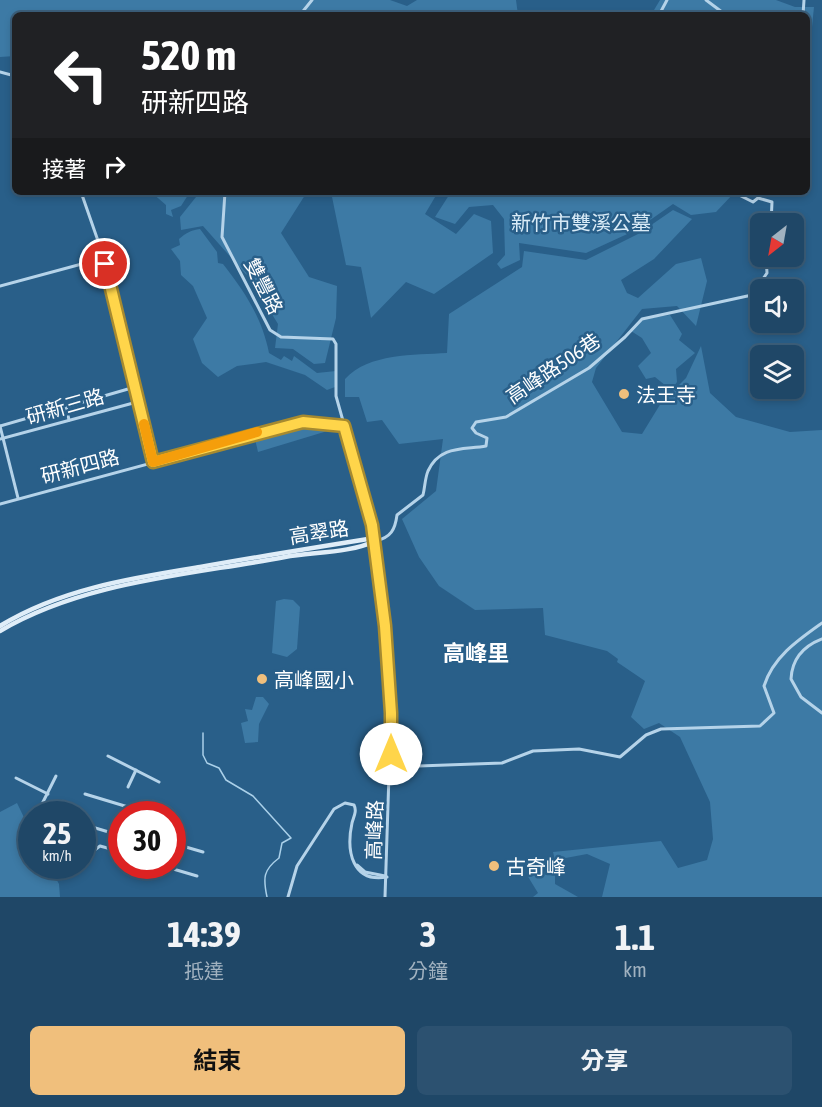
<!DOCTYPE html>
<html lang="zh-TW">
<meta charset="utf-8">
<style>
body{margin:0;font-family:"Asap Condensed","Noto Sans TC",sans-serif;background:#2c5170;color:#f1f3f6;height:100vh;display:flex;flex-direction:column;font-size:22px;white-space:nowrap}
*{box-sizing:border-box;margin:0}
p{font-size:20px;color:#a1b2c0}
.icon{flex:none;width:33px;height:33px;fill:none;stroke:currentColor;stroke-width:2;stroke-linecap:round;stroke-linejoin:round}
.map{position:relative;height:897px;overflow:hidden}
.sheet{display:flex;flex-direction:column;background:#1f4767;flex:1}
.sheet>*{flex:none}
.banner{position:absolute;left:12px;top:12px;width:798px;height:183px;border-radius:9px;box-shadow:0 3px 9px #0003,0 0 0 2px #3c5f7b;background:#202124;color:#fff;overflow:hidden}
.needle{width:39px;rotate:211deg}
.controls{position:absolute;left:750px;top:213px;display:grid;gap:12px}
.controls a{display:grid;place-items:center;width:54px;height:54px;border-radius:9px;background:#1f4767;box-shadow:0 3px 9px #0003,0 0 0 2px #3c5f7b;font-size:30px}
.speed{position:absolute;left:18px;top:801px;display:flex;gap:12px;font-size:30px;font-weight:700;text-align:center}
.speed>*{display:grid;place-content:center;width:78px;height:78px;border-radius:50%;background:#1f4767;box-shadow:0 3px 9px #0003,0 0 0 2px #3c5f7b;line-height:1}
.speed small{font-size:15px;font-weight:400}
.speed .limit{border:9px solid #d22;background:#fff;color:#111}
.pin{position:absolute;display:grid;place-items:center;width:51px;height:51px;color:#fff;margin:-26px;border:3px solid #fff;border-radius:50%;box-shadow:0 2px 6px #0007}
.me{position:absolute;width:66px;margin:-33px;rotate:0deg;stroke-linejoin:round;filter:drop-shadow(0 0 4px #0008)}
.turn{display:flex;align-items:center;gap:21px;height:126px;padding:0 30px;font-size:27px}
.turn .icon{width:78px;height:78px;stroke-width:2.5}
.turn b{display:block;font-size:42px;line-height:51px}
.then{display:flex;align-items:center;height:57px;padding:0 30px;background:#0003;gap:12px;font-size:22px}
.eta{display:flex;justify-content:space-evenly;align-items:center;height:102px;text-align:center}
.eta b{font-size:36px;font-weight:700;line-height:42px}
.action{display:flex;gap:12px;margin-top:auto;padding:12px 30px}
.action a{flex:1;height:69px;border-radius:9px;background:#f0bf7c;color:#111;font-size:24px;font-weight:700;line-height:69px;text-align:center}
.action a+a{background:#2c5170;color:#f1f3f6}
.map>svg:first-child{display:block}
.green{fill:#3d7aa5}
.lines{fill:none;stroke-linecap:round;stroke-linejoin:round}
.stream{stroke:#aad0e9;stroke-width:1.5}
.street{stroke:#b5d3e9;stroke-width:3}
.secondary{stroke:#dfedf8;stroke-width:4.5}
.route-casing{stroke:#a68a30;stroke-width:15}
.route{stroke:#ffd54a;stroke-width:10}
.slow{stroke:#f59e0b;stroke-width:10}
.poi-dot{fill:#f0bf7c;stroke:#295f89;stroke-width:2}
.labels{text-anchor:middle;dominant-baseline:central;stroke-width:5;stroke-linejoin:round;paint-order:stroke}
.park-label{font-size:20px;fill:#d9ebf7;stroke:#295f89}
.street-label{font-size:20px;fill:#fff;stroke:#295f89}
.poi-label{font-size:20px;fill:#fff;stroke:#295f89;text-anchor:start}
.quarter-label{font-size:22px;font-weight:bold;fill:#fff;stroke:#295f89}
</style>
<div class="map">
<svg width="822" height="897" viewBox="0 0 822 897">
<rect width="100%" height="100%" fill="#295f89"/>
<g class="green">
<path d="M 0,0 L 390,0 L 407,6 L 417,0 L 516,0 L 518,15 L 15,15 L 15,56 L 0,57 Z"/>
<path d="M 660,0 L 776,0 L 795,7 L 814,7 L 812,27 L 807,31 L 807,15 L 651,15 Z"/>
<path d="M 151,192 L 190,192 L 181,206 L 171,210 L 173,217 L 166,214 L 166,205 Z"/>
<path d="M 200,192 L 307,192 L 281,233 L 309,277 L 337,286 L 336,318 L 325,363 L 314,364 L 293,349 L 275,348 L 278,324 L 251,280 L 203,226 L 181,230 L 180,217 Z"/>
<path d="M 331,192 L 438,192 L 425,214 L 456,234 L 474,214 L 491,221 L 493,253 L 434,294 L 406,282 L 371,318 L 361,267 L 346,265 Z"/>
<path d="M 451,192 L 734,193 L 716,212 L 691,215 L 673,204 L 636,230 L 586,253 L 519,243 L 520,260 L 501,269 L 497,264 L 505,255 L 504,219 L 493,205 L 469,207 L 455,224 L 435,217 Z"/>
<path d="M 673,210 L 692,219 L 654,259 L 621,280 L 627,293 L 638,298 L 676,264 L 701,258 L 707,281 L 696,326 L 677,306 L 642,309 L 596,368 L 592,382 L 622,432 L 642,434 L 661,403 L 686,378 L 701,346 L 710,393 L 736,417 L 790,432 L 822,430 L 822,897 L 602,897 L 610,864 L 587,854 L 555,860 L 553,852 L 661,841 L 678,868 L 707,860 L 713,839 L 710,802 L 680,737 L 659,723 L 644,729 L 631,717 L 645,681 L 617,662 L 618,659 L 607,651 L 545,635 L 543,608 L 475,610 L 439,586 L 419,557 L 402,519 L 436,491 L 443,439 L 399,444 L 382,420 L 367,422 L 359,397 L 345,397 L 345,379 C 369,353 414,355 447,353 L 449,314 L 522,267 L 524,251 L 586,260 L 638,234 Z"/>
<path d="M 200,229 L 217,252 L 218,263 L 223,264 C 245,292 262,318 269,353 L 281,360 L 284,356 L 292,361 L 294,356 L 317,373 L 336,371 L 335,387 L 327,390 L 305,375 L 266,362 L 237,366 L 218,377 L 202,363 L 193,339 L 207,318 L 193,286 L 181,275 L 180,261 L 171,249 L 180,245 L 179,239 C 186,233 191,230 200,229 Z"/>
<path d="M 670,315 L 682,334 L 679,340 L 695,353 L 676,369 L 677,382 L 671,390 L 655,377 L 646,379 L 638,366 L 651,353 L 642,338 L 631,331 L 642,319 Z"/>
<path d="M 303,425 L 334,429 L 258,452 L 255,439 Z"/>
<path d="M 284,599 L 293,600 L 300,607 L 297,649 L 287,657 L 272,653 L 276,601 Z"/>
<path d="M 256,697 L 263,697 L 269,704 L 259,724 L 258,742 L 245,743 L 241,723 L 248,721 L 245,709 L 252,710 Z"/>
<path d="M 17,803 L 31,832 L 32,866 L 49,866 L 59,884 L 60,897 L 0,897 L 0,812 Z"/>
<path d="M 555,869 L 555,884 L 578,897 L 533,897 L 538,893 L 527,875 Z"/>
</g>
<g class="lines">
<path class="stream" d="M 203,733 L 203,755 L 207,763 L 219,768 L 226,780 L 253,796 L 291,838 L 282,843 L 279,858 C 263,870 263,878 267,897"/>
<g class="street">
<path d="M 706,0 L 726,15"/>
<path d="M 300,15 L 312,0"/>
<path d="M 659,15 L 667,0"/>
<path d="M 803,15 L 804,0"/>
<path d="M 0,72 L 15,76"/>
<path d="M 81,192 L 104,258 L 153,462"/>
<path d="M 225,192 L 222,237 L 270,330 L 281,337 L 333,339 L 336,344 L 336,396 L 372,524 L 385,626 L 391,713 L 385,897"/>
<path d="M 733,192 L 753,202 L 758,198 L 772,202 L 771,224"/>
<path d="M 0,286 L 104,258"/>
<path d="M 66,406 L 69,420"/>
<path d="M 0,426 L 135,387"/>
<path d="M 0,426 L 18,498"/>
<path d="M 0,439 L 137,402"/>
<path d="M 0,504 L 303,422 L 344,426"/>
<path d="M 376,541 C 391,537 395,530 397,515 L 423,495 C 425,487 425,478 428,471 C 440,445 464,450 486,446 L 487,438 L 476,433 L 472,428 L 476,422 L 506,417 L 589,368 L 625,337 L 642,319 L 752,295 L 767,273 L 766,256"/>
<path d="M 822,639 C 804,646 792,659 791,679 L 801,697 L 822,713"/>
<path d="M 108,756 L 159,782"/>
<path d="M 391,767 L 502,763 L 533,751 L 579,749 L 620,757 L 646,735 L 661,729 L 760,726 L 774,713 L 764,686 C 773,657 798,640 822,623"/>
<path d="M 16,778 L 48,794"/>
<path d="M 128,787 L 136,770"/>
<path d="M 85,794 L 148,813"/>
<path d="M 39,810 L 56,776"/>
<path d="M 148,813 L 151,802"/>
<path d="M 82,824 L 122,836"/>
<path d="M 172,843 L 203,852"/>
<path d="M 88,855 L 100,846 L 122,852"/>
<path d="M 357,865 L 365,872 L 385,876"/>
<path d="M 163,866 L 197,876"/>
<path d="M 288,897 L 297,866 L 334,809 L 345,803 L 354,805 C 357,811 354,816 352,823 C 346,851 352,883 387,877"/>
</g>
<g class="secondary">
<path d="M 0,626 C 60,589 132,578 200,567 C 256,557 312,548 368,539 L 375,541"/>
<path d="M 0,631 C 85,581 190,575 285,557 C 312,552 351,553 375,541"/>
</g>
</g>
<g class="lines">
<g class="route-casing">
<path id="route" d="M 105,264 L 153,462 L 303,422 L 344,426 L 372,525 L 385,626 L 391,713 L 391,754"/>
</g>
<use href="#route" class="route"/>
<path class="slow" d="M 144,424 L 153,462 L 257,432"/>
</g>
<g class="poi-dot">
<circle cx="624" cy="394" r="6"/>
<circle cx="262" cy="679" r="6"/>
<circle cx="494" cy="866" r="6"/>
</g>
<g class="labels">
<g class="park-label">
<text x="581" y="222">新竹市雙溪公墓</text>
</g>
<g class="street-label">
<text transform="translate(264 286) rotate(63)">雙豐路</text>
<text transform="translate(553 368) rotate(-34)">高峰路506巷</text>
<text transform="translate(65 406) rotate(-16)">研新三路</text>
<text transform="translate(80 466) rotate(-15)">研新四路</text>
<text transform="translate(319 532) rotate(-9)">高翠路</text>
<text transform="translate(374 830) rotate(-88)">高峰路</text>
</g>
<g class="poi-label">
<text x="636" y="394">法王寺</text>
<text x="274" y="679">高峰國小</text>
<text x="506" y="866">古奇峰</text>
</g>
<g class="quarter-label">
<text x="476" y="653">高峰里</text>
</g>
</g>
</svg>
<div class="controls">
<a><svg class="needle" viewBox="-14 -14 28 28"><path d="M0-13l5 13h-10z" fill="#e53935"/><path d="M0 13l5-13h-10z" fill="#a1b2c0"/></svg></a>
<a><svg class="icon" aria-label="sound" viewBox="0 0 24 24"><path d="M4 9h4l5-4v14l-5-4H4zM17 9q2 3 0 6"/></svg></a>
<a><svg class="icon" aria-label="layers" viewBox="0 0 24 24"><path d="M12 4l9 5-9 5-9-5zM3 14l9 5 9-5"/></svg></a>
</div>
<div class="speed"><div>25<small>km/h</small></div><div class="limit">30</div></div>
<div class="pin" style="left:105px;top:264px;background:#d93025"><svg class="icon" aria-label="arrive" viewBox="0 0 24 24"><path d="M6 21V4h12l-3 4 3 4H6"/></svg></div>
<svg class="me" style="left:391px;top:754px" viewBox="-20 -20 40 40"><circle r="19" fill="#fff"/><path d="M0-13L10 11 0 6-10 11z" fill="#ffd54a"/></svg>
<div class="banner">
<div class="turn"><svg class="icon" aria-label="left" viewBox="0 0 24 24"><path d="M17 20v-9H6M10 6l-5 5 5 5"/></svg><div><b>520 m</b>研新四路</div></div>
<div class="then">接著<svg class="icon" aria-label="right" viewBox="0 0 24 24"><path d="M7 20v-9h11M14 6l5 5-5 5"/></svg></div>
</div>
</div>
<section class="sheet">
<div class="eta">
<div><b>14:39</b><p>抵達</p></div>
<div><b>3</b><p>分鐘</p></div>
<div><b>1.1</b><p>km</p></div>
</div>
<div class="action"><a>結束</a><a>分享</a></div>
</section>
